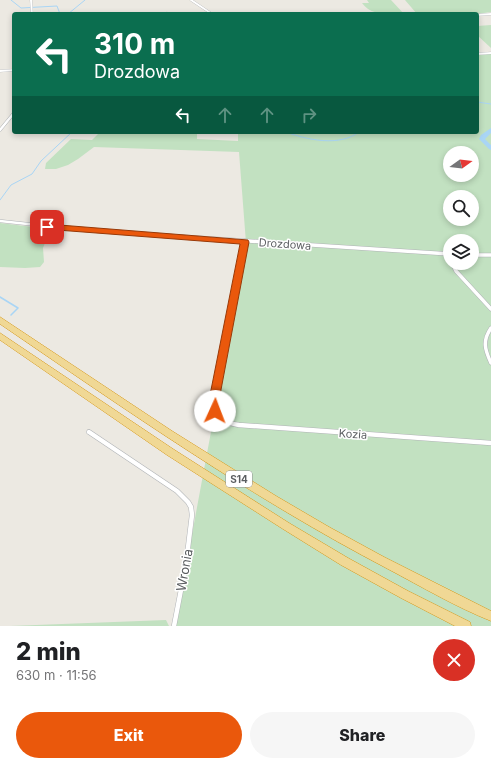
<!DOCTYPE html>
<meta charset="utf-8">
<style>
body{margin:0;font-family:Inter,sans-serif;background:#f6f6f6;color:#202124;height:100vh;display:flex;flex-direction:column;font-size:15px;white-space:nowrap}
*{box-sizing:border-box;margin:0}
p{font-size:13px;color:#757577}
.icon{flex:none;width:22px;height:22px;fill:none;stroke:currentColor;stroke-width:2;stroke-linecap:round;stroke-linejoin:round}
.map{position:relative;height:626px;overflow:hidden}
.sheet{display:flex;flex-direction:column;background:#fff;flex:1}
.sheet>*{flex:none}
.top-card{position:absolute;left:12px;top:12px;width:467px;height:122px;border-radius:4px;box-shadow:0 2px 6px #0003;background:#0b6e4f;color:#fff;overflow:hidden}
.needle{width:26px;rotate:75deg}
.fabs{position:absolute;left:443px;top:146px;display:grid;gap:8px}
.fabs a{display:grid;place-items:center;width:36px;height:36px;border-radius:50%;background:#fff;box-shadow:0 2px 6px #0003;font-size:20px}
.pin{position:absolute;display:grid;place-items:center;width:34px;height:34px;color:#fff;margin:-17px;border-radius:8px;box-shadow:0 2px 6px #0006}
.me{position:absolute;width:44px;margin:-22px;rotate:2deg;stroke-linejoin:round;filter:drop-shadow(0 0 3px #0008)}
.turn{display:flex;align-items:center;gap:14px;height:84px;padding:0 16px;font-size:18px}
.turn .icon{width:52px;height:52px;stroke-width:2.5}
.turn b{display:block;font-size:28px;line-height:34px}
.lanes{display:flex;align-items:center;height:38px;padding:0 16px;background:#0003;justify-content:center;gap:20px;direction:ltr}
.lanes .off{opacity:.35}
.round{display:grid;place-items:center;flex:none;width:42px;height:42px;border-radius:21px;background:#f6f6f6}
.overview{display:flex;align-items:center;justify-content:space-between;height:68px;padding:0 16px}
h1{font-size:24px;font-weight:800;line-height:30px}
.cta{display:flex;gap:8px;margin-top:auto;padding:8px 16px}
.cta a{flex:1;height:46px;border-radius:24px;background:#ea580c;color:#fff;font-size:16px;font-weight:800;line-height:46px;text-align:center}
.cta a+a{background:#f6f6f6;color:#202124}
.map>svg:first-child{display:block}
.green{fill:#c2e1c1;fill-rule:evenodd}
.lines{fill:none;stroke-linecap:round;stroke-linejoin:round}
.stream-far1{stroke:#a9d5f5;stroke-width:1}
.stream{stroke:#a9d5f5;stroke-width:1.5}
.river{fill:#a9d5f5;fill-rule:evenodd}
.minor-far3-casing{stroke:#b0b3b6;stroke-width:2.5}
.minor-far2-casing{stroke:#b0b3b6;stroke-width:3.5}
.minor-far1-casing{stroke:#b0b3b6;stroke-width:4.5}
.minor-casing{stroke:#b0b3b6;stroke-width:5.5}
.motorway-casing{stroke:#d59719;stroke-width:1}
.minor-far3{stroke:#fff;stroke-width:2}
.minor-far2{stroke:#fff;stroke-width:2.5}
.minor-far1{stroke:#fff;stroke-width:3.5}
.minor{stroke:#fff;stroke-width:4.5}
.motorway{fill:#f0d895;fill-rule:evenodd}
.route{fill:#ea580c;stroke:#983908}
.labels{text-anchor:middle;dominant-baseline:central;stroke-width:3;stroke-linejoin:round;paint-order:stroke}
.shield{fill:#fff;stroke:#8c8e90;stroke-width:1}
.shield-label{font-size:10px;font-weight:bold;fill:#5b5e61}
.street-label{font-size:11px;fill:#5b5e61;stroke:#fff}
.near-street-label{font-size:13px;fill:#5b5e61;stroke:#fff}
</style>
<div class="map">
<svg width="491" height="626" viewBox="0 0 491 626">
<rect width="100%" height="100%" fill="#ece9e2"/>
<g class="green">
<path d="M 367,0 L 391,0 L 404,14 C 389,14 371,16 362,3 L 369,3 Z"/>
<path d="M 405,0 L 491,0 L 491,12 L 477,14 L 417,14 Z"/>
<path d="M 491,25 L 491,48 L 477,35 L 477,26 Z"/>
<path d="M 491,53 L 491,626 L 175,626 L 246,243 L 239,152 L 94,147 L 78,159 L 68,165 L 56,169 L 45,169 L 46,163 L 71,139 L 92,140 L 100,132 L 197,132 L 197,139 L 238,141 L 238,132 L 477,132 L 477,55 ZM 450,153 L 472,153 L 472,175 L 450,175 ZM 450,197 L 472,197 L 472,219 L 450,219 ZM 450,241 L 472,241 L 472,263 L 450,263 Z"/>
<path d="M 0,223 L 50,229 L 43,248 L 44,262 L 40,267 L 25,268 L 0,267 Z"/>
<path d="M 166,620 L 169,626 L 10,626 Z"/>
</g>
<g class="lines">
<g class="stream-far1">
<path d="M 11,0 L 21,8 L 57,6 L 60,14"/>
<path d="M 68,14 L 85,0"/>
<path d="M 477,102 L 491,104"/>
<path d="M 286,132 C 307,140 340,147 359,132"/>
<path d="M 0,200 L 11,185 L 32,174 L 41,161 L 72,132"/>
</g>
<path class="stream" d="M 0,297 L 18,308 L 11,315"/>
<path class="river" d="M 491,128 L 491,133 L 485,139 L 491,145 L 491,150 L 489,149 L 479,139 L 481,135 Z"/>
<g class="minor-far3-casing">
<g id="minor-far3">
<path d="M 31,0 L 32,14"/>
<path d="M 191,0 L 212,14"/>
<path d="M 167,13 L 169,14"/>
<path d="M 477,15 L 491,14"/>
<path d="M 477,54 L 491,53"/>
<path d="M 0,71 L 14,70"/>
</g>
</g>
<g class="minor-far2-casing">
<g id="minor-far2">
<path d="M 0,130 L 14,113"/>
<path d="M 0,221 L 92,231 L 172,236"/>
</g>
</g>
<g class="minor-far1-casing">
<g id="minor-far1">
<path d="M 156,235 L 450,254"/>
<path d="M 472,255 L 491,255"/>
<path d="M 452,263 L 456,271 L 491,309"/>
<path d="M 491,328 C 482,341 485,350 491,363"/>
<path d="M 215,407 L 215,395 L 245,241"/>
</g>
</g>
<g class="minor-casing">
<g id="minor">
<path d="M 215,406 C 217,420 226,423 239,425 L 491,443"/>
<path d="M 89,432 L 177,491 L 188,502 L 191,507 L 192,515 L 186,564 L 174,626"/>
</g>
</g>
<g class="motorway-casing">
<g id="motorway">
<path d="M 0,317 L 172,431 L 276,496 L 329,527 L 384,557 L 491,611 L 491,621 C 456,607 422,587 388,569 C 252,498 126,410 0,324 Z"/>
<path d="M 0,333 L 173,449 L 289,523 L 348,558 L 408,591 L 470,622 L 471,626 L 455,626 L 401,598 L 341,565 L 283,529 L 167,455 L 0,340 Z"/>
</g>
</g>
<use href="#minor-far3" class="minor-far3"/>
<use href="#minor-far2" class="minor-far2"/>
<use href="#minor-far1" class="minor-far1"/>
<use href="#minor" class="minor"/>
<use href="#motorway" class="motorway"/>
</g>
<path class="route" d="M 47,224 L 248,240 L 249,242 L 220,395 L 220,411 L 219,414 L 215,416 L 211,414 L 210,411 L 210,395 L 240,244 L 44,229 L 44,225 Z"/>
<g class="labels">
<rect class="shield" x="226" y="471" width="26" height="16" rx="3"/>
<g class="shield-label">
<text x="239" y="479">S14</text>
</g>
<g class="street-label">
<text transform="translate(285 244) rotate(4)">Drozdowa</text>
<text transform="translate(353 434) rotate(4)">Kozia</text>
</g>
<g class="near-street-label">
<text transform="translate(184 570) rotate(-80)">Wronia</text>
</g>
</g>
</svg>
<div class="fabs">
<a><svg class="needle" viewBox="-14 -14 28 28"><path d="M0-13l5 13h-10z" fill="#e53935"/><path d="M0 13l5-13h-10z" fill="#757577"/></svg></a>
<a><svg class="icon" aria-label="search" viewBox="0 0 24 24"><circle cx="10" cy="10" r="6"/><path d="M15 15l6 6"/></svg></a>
<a><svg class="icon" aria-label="layers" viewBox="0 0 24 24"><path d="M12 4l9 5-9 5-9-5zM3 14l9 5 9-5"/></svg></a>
</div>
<div class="pin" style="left:47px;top:227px;background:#d93025"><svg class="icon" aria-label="arrive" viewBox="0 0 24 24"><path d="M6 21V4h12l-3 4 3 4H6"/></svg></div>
<svg class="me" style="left:215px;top:411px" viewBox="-20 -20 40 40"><circle r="19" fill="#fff"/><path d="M0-13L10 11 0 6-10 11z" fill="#ea580c"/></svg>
<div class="top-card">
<div class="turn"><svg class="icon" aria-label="left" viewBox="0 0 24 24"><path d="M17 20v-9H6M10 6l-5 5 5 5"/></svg><div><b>310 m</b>Drozdowa</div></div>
<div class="lanes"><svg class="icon" aria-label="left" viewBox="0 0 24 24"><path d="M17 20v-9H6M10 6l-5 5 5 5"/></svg><svg class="icon off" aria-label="ahead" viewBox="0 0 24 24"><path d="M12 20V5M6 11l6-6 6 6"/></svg><svg class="icon off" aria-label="ahead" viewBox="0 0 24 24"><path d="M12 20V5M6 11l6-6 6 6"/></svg><svg class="icon off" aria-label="right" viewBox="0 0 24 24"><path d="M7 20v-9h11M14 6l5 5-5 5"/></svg></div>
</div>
</div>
<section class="sheet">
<div class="overview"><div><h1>2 min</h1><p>630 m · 11:56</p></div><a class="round" style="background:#d93025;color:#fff"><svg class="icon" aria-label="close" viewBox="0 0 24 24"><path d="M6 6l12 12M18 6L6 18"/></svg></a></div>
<div class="cta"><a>Exit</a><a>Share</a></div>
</section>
